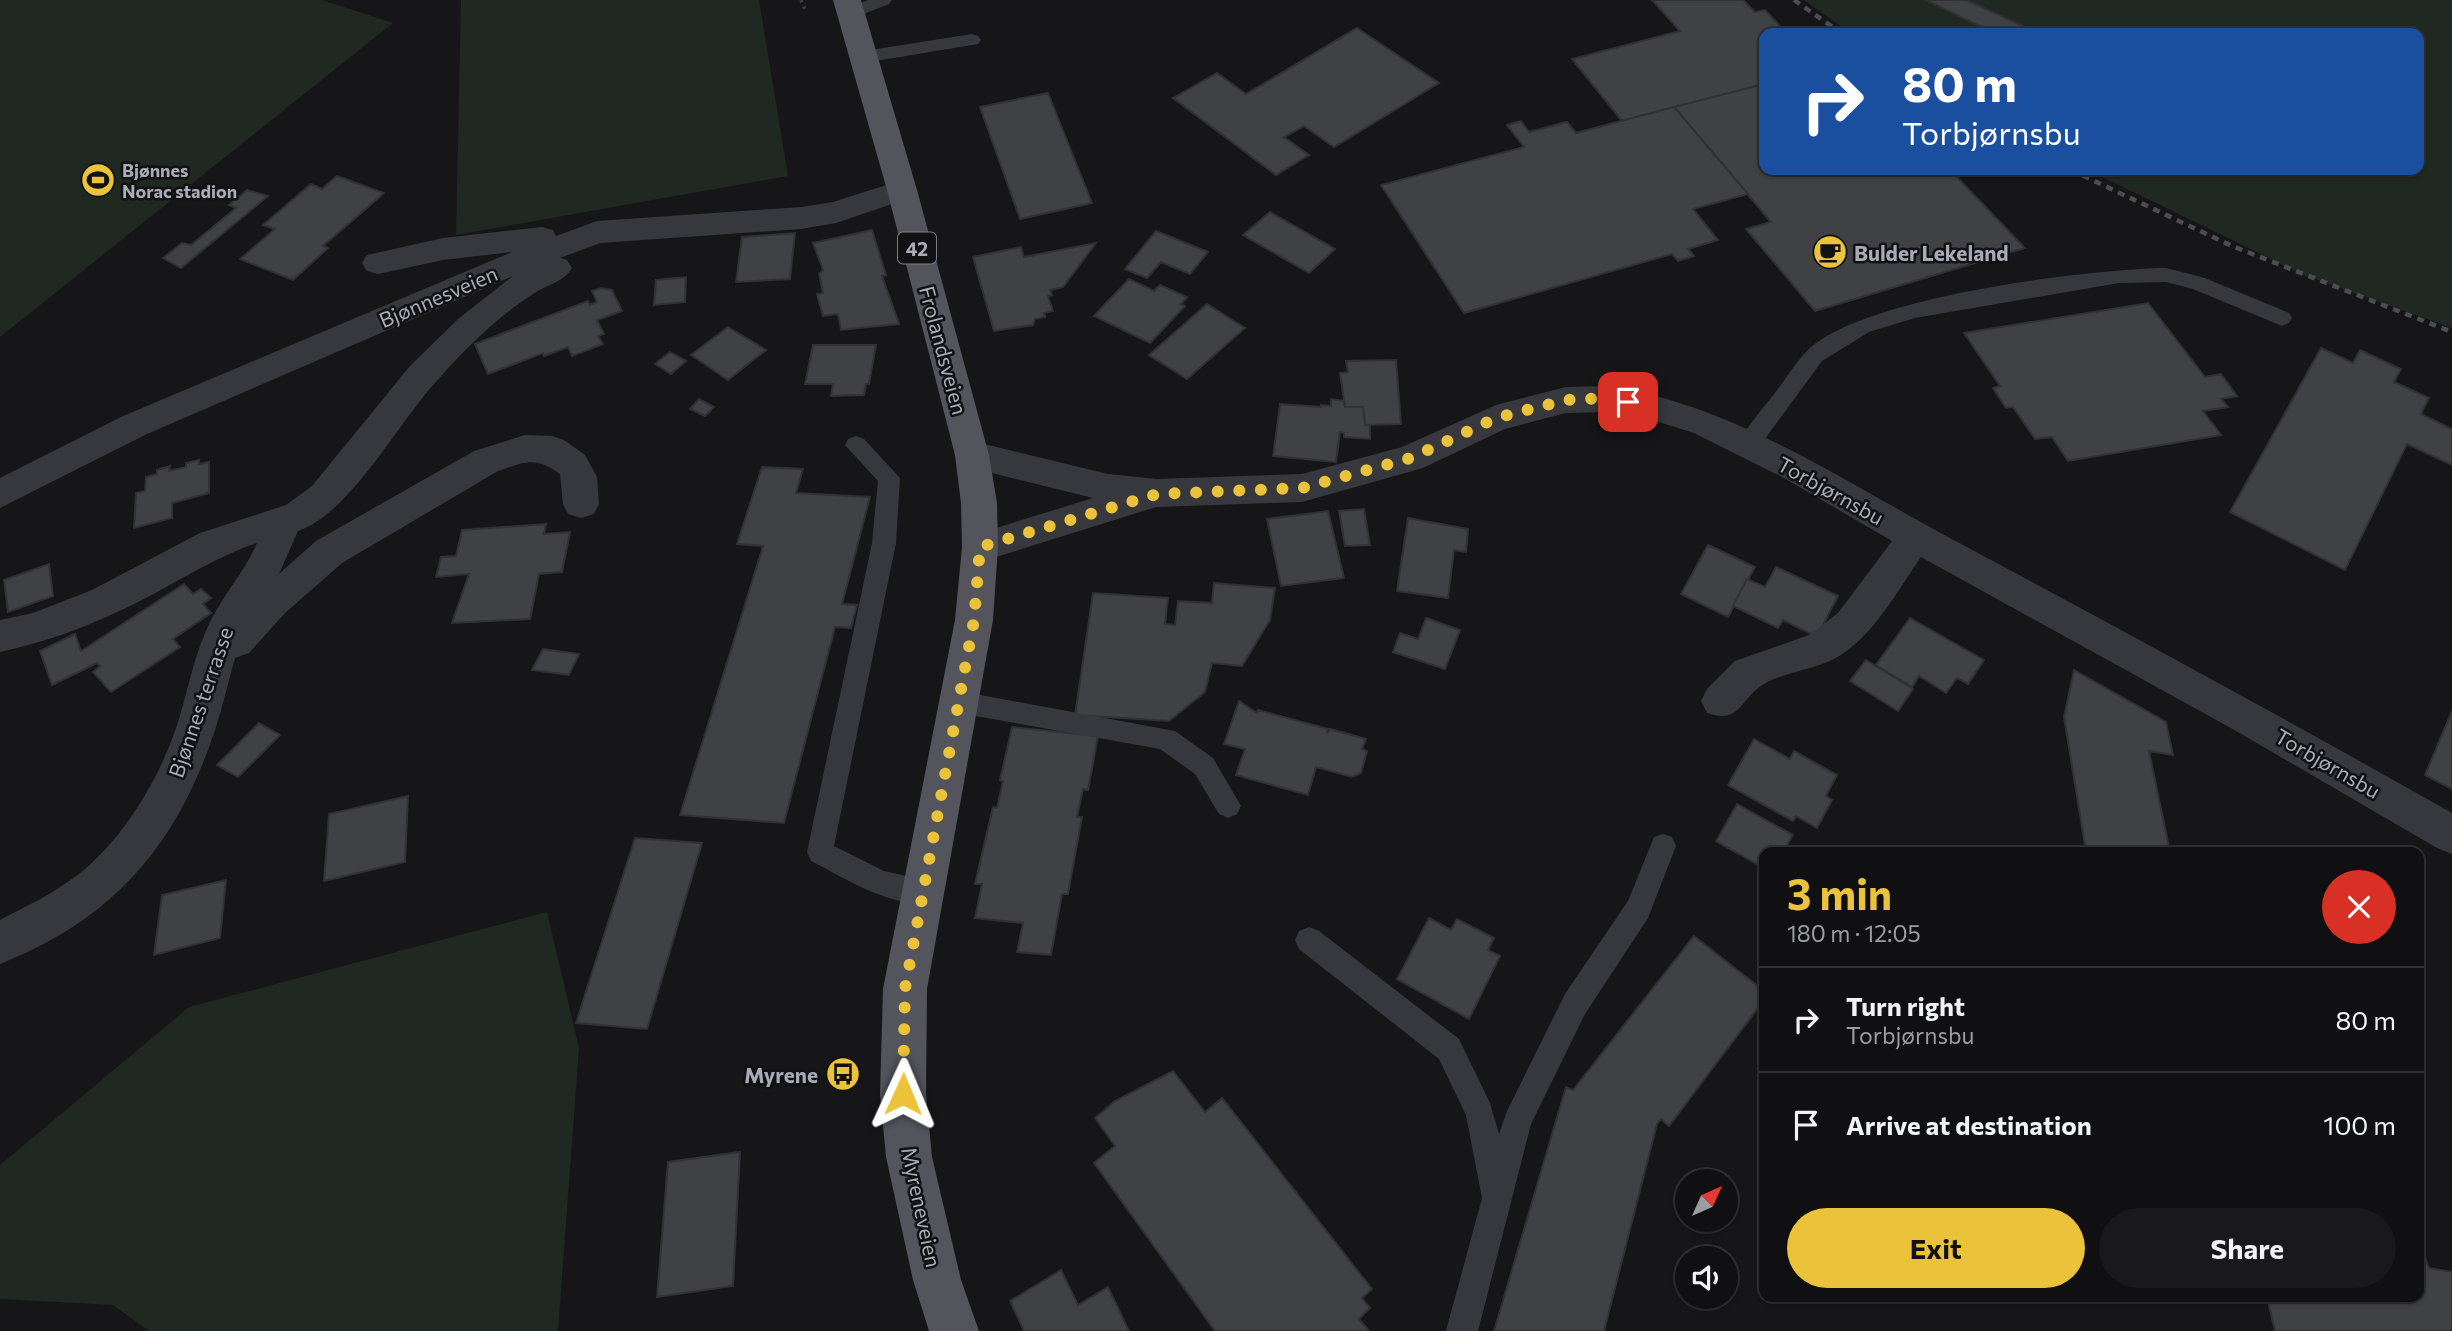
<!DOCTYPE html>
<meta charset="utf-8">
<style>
body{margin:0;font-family:Commissioner,sans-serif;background:#19191b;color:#f1f3f6;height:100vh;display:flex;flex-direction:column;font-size:26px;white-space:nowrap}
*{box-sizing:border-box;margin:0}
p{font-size:23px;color:#9c9d9f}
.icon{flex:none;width:38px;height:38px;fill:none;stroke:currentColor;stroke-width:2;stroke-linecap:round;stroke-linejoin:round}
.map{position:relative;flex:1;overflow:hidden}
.side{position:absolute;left:1759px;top:847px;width:665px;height:455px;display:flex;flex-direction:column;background:#101012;border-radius:14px;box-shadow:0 2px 5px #0004,0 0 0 2px #303032}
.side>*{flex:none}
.top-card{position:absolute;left:1759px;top:28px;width:665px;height:147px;border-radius:14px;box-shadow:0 2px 5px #0004,0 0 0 2px #303032;background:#1a4fa0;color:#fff;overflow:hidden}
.needle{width:46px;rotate:45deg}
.tools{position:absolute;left:1675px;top:1169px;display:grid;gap:14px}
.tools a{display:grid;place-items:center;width:63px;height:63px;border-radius:50%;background:#101012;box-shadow:0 2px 5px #0004,0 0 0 2px #303032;font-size:35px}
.pin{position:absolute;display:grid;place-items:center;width:60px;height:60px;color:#fff;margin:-30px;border-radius:14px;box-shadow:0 4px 10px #0006}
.me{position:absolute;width:77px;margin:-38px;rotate:1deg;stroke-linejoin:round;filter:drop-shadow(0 0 5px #0008)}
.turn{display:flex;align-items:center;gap:24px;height:147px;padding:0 28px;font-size:32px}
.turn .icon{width:91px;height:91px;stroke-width:2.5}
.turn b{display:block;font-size:49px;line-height:60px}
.round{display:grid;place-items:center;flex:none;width:74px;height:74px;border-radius:37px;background:#19191b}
.overview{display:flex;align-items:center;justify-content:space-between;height:119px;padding:0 28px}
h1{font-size:42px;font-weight:700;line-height:52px;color:#ebc33b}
.action{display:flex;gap:14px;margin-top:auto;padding:14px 28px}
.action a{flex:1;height:80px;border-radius:42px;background:#ebc33b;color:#111;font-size:28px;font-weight:700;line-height:80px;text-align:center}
.action a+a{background:#19191b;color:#f1f3f6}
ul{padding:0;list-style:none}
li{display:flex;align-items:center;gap:21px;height:105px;padding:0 28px;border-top:2px solid #303032}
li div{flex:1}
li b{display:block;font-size:26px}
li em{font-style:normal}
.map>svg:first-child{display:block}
.green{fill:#202822}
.building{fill:#404145;stroke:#313034;stroke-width:2}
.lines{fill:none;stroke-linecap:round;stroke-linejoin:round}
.path{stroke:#3d3e44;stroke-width:3.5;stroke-dasharray:2.5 4.5;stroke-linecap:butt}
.lane{fill:#37383d;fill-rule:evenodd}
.street{fill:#37383d;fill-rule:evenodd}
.primary{fill:#53545c;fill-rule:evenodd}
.rail{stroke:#4c4d54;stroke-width:4.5;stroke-dasharray:7 6;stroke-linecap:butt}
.route{stroke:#ebc33b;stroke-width:12;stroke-dasharray:0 21.6}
.labels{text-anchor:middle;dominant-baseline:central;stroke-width:5;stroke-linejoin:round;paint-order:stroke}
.far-poi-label{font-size:18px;font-weight:bold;fill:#a9acb7;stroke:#111113;text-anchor:start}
.shield{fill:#111113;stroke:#7b7e86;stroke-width:2}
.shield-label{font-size:19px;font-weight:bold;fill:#a9acb7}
.poi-label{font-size:21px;font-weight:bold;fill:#a9acb7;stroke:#111113;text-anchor:start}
.street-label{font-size:21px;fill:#a9acb7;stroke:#111113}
</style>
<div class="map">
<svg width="2452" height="1331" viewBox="0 0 2452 1331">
<rect width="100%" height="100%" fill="#161618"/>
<g class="green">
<path d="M 0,0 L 322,0 L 393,23 L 0,337 Z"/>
<path d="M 461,0 L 759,0 L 788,176 L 456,235 Z"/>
<path d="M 1804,0 L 2452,0 L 2452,328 L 2304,275 L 2088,170 L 2418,170 L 2418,33 L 1850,33 Z"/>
<path d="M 547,912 L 579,1048 L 558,1331 L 149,1331 L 113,1305 L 0,1299 L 0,1165 L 189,1007 Z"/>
</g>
<g class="building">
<path d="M 1652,0 L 1743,0 L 1755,12 L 1765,10 L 1787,33 L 1764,33 L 1764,84 L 1622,121 L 1572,59 L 1680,31 Z"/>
<path d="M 1926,0 L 1967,0 L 2038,33 L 1994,33 Z"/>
<path d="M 1357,28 L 1439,83 L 1334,147 L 1304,126 L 1284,137 L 1309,155 L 1276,175 L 1173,98 L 1217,73 L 1246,94 Z"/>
<path d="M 1764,84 L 1764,170 L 1945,170 L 1933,173 L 1935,175 L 1950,170 L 2025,248 L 1815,311 L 1746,229 L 1771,222 L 1674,107 Z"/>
<path d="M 1048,93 L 1092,203 L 1020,219 L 980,107 Z"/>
<path d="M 1674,107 L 1748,194 L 1693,209 L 1718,240 L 1688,249 L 1694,256 L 1678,261 L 1672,254 L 1464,313 L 1381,185 L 1524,147 L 1507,125 L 1521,121 L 1529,132 L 1567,122 L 1576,133 Z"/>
<path d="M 337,176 L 384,193 L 323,246 L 328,248 L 293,280 L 240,259 L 275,229 L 263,225 L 311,184 L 322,189 Z"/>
<path d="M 247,190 L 268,196 L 181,268 L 163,258 L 182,243 L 191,245 L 236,208 L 229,205 Z"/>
<path d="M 1270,212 L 1335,249 L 1309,273 L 1243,235 Z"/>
<path d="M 872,230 L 886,275 L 882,276 L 899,324 L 841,330 L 838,314 L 823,316 L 817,294 L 823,293 L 819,274 L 823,270 L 813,243 Z"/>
<path d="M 1156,231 L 1208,252 L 1190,274 L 1161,262 L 1147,278 L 1125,269 Z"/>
<path d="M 795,233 L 790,279 L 736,282 L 742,237 Z"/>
<path d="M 1096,243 L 1063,287 L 1050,290 L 1052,295 L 1048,296 L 1053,311 L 1044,313 L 1045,317 L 1035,319 L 1033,325 L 994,331 L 973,257 L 1021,247 L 1024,257 Z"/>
<path d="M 686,277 L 685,302 L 654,305 L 656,280 Z"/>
<path d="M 1129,279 L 1154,291 L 1160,285 L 1187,297 L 1181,304 L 1185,306 L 1150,343 L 1094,316 Z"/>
<path d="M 601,288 L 612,290 L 622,311 L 597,320 L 604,334 L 598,336 L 603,344 L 572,356 L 568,347 L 544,356 L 543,353 L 488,374 L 475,344 L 588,301 L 590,305 L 597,302 L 592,291 Z"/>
<path d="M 2148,303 L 2205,377 L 2221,374 L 2237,396 L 2221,399 L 2228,407 L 2203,411 L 2221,435 L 2068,461 L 2052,437 L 2035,439 L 2013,407 L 2006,408 L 1993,388 L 2000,386 L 1964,333 Z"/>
<path d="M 1207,304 L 1245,328 L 1187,379 L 1149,355 Z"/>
<path d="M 728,327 L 766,350 L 728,380 L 691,355 Z"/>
<path d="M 813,345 L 876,345 L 869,384 L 866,384 L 864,395 L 831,396 L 833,384 L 805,384 Z"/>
<path d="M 2321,348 L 2353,363 L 2360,350 L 2401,369 L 2394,382 L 2429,398 L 2421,414 L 2452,429 L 2452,465 L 2407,444 L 2345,570 L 2230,512 Z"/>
<path d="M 670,352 L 686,361 L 671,374 L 655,364 Z"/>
<path d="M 1396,360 L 1401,424 L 1365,425 L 1363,407 L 1345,407 L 1340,373 L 1348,372 L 1346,361 Z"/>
<path d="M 699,399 L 714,407 L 705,416 L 690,409 Z"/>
<path d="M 1331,399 L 1344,401 L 1345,407 L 1363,407 L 1365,425 L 1370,425 L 1370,439 L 1344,437 L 1344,433 L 1340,432 L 1336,462 L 1273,456 L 1280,404 L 1321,407 L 1321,405 L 1331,406 Z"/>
<path d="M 199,460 L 199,464 L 209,462 L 209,493 L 172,503 L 172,518 L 134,528 L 136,493 L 145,491 L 146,477 L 157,474 L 157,470 L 170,466 L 169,471 L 186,467 L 186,463 Z"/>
<path d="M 762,467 L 803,469 L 796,493 L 870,497 L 842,604 L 857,605 L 851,628 L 835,627 L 784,823 L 680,815 L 763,546 L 737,544 Z"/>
<path d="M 1364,509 L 1370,545 L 1345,546 L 1339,511 Z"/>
<path d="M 1328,511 L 1344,578 L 1281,586 L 1267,519 Z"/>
<path d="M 1408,518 L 1468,529 L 1466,552 L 1454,550 L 1448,598 L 1397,591 Z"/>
<path d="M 546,524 L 544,534 L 570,532 L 562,572 L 539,574 L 530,619 L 452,623 L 469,574 L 436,577 L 441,557 L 456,556 L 462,530 Z"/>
<path d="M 1708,545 L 1755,567 L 1728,617 L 1681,594 Z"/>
<path d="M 49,564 L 53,596 L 8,612 L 4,580 Z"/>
<path d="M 1776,567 L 1838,596 L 1817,637 L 1783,620 L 1778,628 L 1733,606 L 1747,579 L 1765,587 Z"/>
<path d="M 1214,583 L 1275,588 L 1270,620 L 1242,666 L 1212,663 L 1205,692 L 1169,721 L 1075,715 L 1093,593 L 1168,598 L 1165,624 L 1175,625 L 1178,601 L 1212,603 Z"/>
<path d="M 184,584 L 193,594 L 201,589 L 211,598 L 203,604 L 211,613 L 173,639 L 180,647 L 111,692 L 93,672 L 100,666 L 97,663 L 52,685 L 40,651 L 75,634 L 81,651 Z"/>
<path d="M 1426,618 L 1460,630 L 1445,669 L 1393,652 L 1400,633 L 1418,639 Z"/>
<path d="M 1910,618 L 1984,660 L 1968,684 L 1957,678 L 1946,693 L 1919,676 L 1912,687 L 1876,665 Z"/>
<path d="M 543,649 L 579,654 L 569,675 L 532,670 Z"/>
<path d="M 1866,660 L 1913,689 L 1898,711 L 1850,681 Z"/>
<path d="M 2074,670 L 2166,722 L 2173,755 L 2149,751 L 2170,852 L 2086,852 L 2064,717 Z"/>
<path d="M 1239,701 L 1257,713 L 1258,710 L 1328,729 L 1327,733 L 1330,729 L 1366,739 L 1362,749 L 1367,751 L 1361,773 L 1352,777 L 1316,767 L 1308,795 L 1236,775 L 1245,749 L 1224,744 Z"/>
<path d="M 2452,711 L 2452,789 L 2425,775 Z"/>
<path d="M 259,723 L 280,735 L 238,777 L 217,765 Z"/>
<path d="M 1012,727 L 1098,736 L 1088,790 L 1083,789 L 1077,817 L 1082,817 L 1068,894 L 1062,894 L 1051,955 L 1017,952 L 1023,923 L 975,918 L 982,884 L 975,884 L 993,807 L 997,808 L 1003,781 L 1000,780 Z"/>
<path d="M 1754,739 L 1790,759 L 1794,751 L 1837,775 L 1826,796 L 1832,800 L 1817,828 L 1796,816 L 1793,821 L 1728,785 Z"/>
<path d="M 408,796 L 405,862 L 324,881 L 329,814 Z"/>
<path d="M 1737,804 L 1793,835 L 1783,852 L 1764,852 L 1764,868 L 1716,841 Z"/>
<path d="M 635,838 L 702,843 L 647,1029 L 576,1023 Z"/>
<path d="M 226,880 L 220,938 L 154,955 L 162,895 Z"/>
<path d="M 1429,918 L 1451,930 L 1457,919 L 1494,938 L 1488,950 L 1500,956 L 1469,1019 L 1397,979 Z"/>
<path d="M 1694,936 L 1764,991 L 1764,1000 L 1669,1126 L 1661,1119 L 1657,1124 L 1604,1331 L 1494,1331 L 1566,1087 L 1573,1090 Z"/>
<path d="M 1173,1071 L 1205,1112 L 1222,1098 L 1372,1289 L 1362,1298 L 1370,1308 L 1359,1319 L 1369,1331 L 1215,1331 L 1094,1163 L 1115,1146 L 1095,1118 L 1115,1101 Z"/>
<path d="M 740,1152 L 733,1286 L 657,1297 L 668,1162 Z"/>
<path d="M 2418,1238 L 2429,1268 L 2452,1272 L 2452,1331 L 2275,1331 L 2267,1297 L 2418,1297 Z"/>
<path d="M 1061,1270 L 1078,1305 L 1108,1287 L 1129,1331 L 1024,1331 L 1010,1301 Z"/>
</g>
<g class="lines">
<path class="path" d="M 801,0 L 806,12"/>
<g class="lane">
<path d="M 868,0 L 892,0 L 889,4 L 851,19 L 842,14 L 845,10 Z"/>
<path d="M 972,34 L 978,36 L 981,40 L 978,44 L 864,63 L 855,57 L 864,51 Z"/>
<path d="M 2166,268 L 2205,278 L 2289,313 L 2292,318 L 2289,323 L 2282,326 L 2193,289 L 2166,282 L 2119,283 L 1915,318 L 1869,332 L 1822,361 L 1756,451 L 1748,454 L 1740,451 L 1737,445 C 1748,425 1764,407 1778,389 C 1787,377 1796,362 1807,351 C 1860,297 2089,269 2166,268 Z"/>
<path d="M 856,436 L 864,439 L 900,478 L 896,543 L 834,846 L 884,871 L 933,882 L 936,891 L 933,900 C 898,913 841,876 811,861 L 807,852 L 872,543 L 878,481 L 845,445 L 848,439 Z"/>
<path d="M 959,691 L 1175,731 L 1213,758 L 1241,806 L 1237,814 L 1228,818 L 1219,814 L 1195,774 L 1160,749 L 959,713 L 950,710 L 947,702 L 950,694 Z"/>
<path d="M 1663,834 L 1672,837 L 1676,846 L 1648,918 L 1585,1014 L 1531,1124 L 1478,1331 L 1446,1331 L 1482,1198 L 1466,1115 L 1439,1059 L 1299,949 L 1295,940 L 1299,931 L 1309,927 L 1319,931 L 1459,1039 L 1490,1103 L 1499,1134 L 1507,1111 L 1565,994 L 1628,901 L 1654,837 Z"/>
</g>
<g class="street">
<path d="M 902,180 L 913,183 L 917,190 L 913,197 L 836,223 L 801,229 L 600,243 L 560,258 L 567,260 L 572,268 C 564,282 546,285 533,294 C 497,317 462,352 434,384 C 397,425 350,513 298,531 L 279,574 L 316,541 L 474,451 L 525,435 L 552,436 L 564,440 L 585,455 L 597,477 L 599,504 L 594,514 L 581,518 L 568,514 L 563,504 L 560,474 C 535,456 525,462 498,471 L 342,563 L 285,613 L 249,653 L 235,658 C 228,682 223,706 215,730 C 177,845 114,919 0,964 L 0,920 C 27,906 54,893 79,874 C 123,839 158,781 176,728 C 187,696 192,662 206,631 C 219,599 244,574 257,543 C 207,560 165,591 117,612 C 80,630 40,643 0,652 L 0,620 L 33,613 L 92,590 L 200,533 L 286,505 L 312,486 L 410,366 L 458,319 L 513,276 L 147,434 L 0,508 L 0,478 L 123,416 L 512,252 L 443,260 L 378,274 L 367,271 L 362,263 L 367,255 L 443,238 L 542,227 L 553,230 L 556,236 L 597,221 L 801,207 L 833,202 Z"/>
<path d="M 1609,386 C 1735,406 1840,479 1950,538 C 2118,628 2286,719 2452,813 L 2452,854 L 2437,848 L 2238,732 L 1921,557 C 1897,591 1872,639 1834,659 C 1812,670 1785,672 1764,684 C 1740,698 1741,725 1707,713 L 1701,701 L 1707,689 L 1735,661 L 1809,635 L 1838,613 L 1892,541 L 1784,478 L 1694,433 L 1646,418 L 1609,412 L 1566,413 L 1505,429 L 1423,468 L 1302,502 L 1156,507 L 980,562 L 967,557 L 962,547 L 967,537 L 1093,498 L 960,465 L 955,455 L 960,445 L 972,441 L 1108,474 L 1157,479 L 1302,474 L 1402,447 L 1496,405 L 1566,387 Z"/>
</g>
<path class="primary" d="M 833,0 L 861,0 L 917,190 L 989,455 L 997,503 L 998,547 L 993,620 L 927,989 L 926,1094 L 932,1157 L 961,1280 L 979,1331 L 929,1331 L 913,1280 L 886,1157 L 880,1094 L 883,989 L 955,620 L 962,547 L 961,503 L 955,455 L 887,190 Z"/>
<g class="rail">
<path d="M 1794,0 L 1841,33"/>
<path d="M 2071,170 L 2232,246 L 2452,332"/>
</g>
</g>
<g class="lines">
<path class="route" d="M 903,1094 L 905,989 L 974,620 L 980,547 L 1157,494 L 1302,488 L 1411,458 L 1496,418 L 1566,400 L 1609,398 L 1628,402"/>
</g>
<defs>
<g id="stadium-disc" transform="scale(1.75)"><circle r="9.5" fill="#ebc33b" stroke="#111113"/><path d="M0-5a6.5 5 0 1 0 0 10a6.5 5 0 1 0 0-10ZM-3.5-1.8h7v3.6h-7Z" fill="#111"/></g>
<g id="cafe-disc" transform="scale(1.75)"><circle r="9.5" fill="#ebc33b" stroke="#111113"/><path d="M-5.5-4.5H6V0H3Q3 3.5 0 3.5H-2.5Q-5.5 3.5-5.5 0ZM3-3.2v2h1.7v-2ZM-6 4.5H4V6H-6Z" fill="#111"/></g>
<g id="bus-disc" transform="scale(1.75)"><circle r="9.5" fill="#ebc33b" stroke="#111113"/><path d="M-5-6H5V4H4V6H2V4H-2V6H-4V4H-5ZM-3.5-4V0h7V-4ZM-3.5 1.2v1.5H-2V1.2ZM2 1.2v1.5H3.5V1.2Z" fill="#111"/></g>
</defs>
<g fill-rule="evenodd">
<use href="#stadium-disc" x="98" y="180"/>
<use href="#cafe-disc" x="1830" y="252"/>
<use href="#bus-disc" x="843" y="1074"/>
</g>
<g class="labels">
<g class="far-poi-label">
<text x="122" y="170">Bjønnes<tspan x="122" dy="21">Norac stadion</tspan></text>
</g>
<rect class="shield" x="898" y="232.5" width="38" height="31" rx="5"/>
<g class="shield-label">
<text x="917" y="248">42</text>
</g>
<g class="poi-label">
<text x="1854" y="252">Bulder Lekeland</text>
<text x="818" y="1074" text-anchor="end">Myrene</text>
</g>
<g class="street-label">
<text transform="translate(438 296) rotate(-23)">Bjønnesveien</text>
<text transform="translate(944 350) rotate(75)">Frolandsveien</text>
<text transform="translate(1831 490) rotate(29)">Torbjørnsbu</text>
<text transform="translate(200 702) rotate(-71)">Bjønnes terrasse</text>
<text transform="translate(2328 763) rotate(30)">Torbjørnsbu</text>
<text transform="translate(922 1207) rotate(78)">Myreneveien</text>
</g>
</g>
</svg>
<div class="tools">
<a><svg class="needle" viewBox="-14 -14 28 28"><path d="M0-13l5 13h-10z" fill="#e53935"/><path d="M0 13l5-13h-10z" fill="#9c9d9f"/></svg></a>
<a><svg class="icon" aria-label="sound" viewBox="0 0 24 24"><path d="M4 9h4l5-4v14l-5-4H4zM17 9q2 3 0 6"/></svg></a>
</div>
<div class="pin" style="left:1628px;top:402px;background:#d93025"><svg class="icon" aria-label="arrive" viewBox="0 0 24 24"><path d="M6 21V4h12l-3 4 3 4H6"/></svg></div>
<svg class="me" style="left:903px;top:1094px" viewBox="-20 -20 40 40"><path d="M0-17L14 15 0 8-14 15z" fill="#ebc33b" stroke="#fff" stroke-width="4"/></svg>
<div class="top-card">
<div class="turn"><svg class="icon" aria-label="right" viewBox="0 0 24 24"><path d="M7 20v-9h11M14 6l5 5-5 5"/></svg><div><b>80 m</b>Torbjørnsbu</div></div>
</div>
<section class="side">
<div class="overview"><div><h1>3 min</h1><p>180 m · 12:05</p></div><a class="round" style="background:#d93025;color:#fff"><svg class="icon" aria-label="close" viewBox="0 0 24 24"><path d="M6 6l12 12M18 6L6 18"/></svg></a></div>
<ul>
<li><svg class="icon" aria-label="right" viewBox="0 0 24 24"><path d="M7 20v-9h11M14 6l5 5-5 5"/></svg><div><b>Turn right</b><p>Torbjørnsbu</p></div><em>80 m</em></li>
<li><svg class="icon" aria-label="arrive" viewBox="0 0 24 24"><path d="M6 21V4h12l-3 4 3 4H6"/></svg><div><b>Arrive at destination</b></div><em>100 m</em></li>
</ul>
<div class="action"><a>Exit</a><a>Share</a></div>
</section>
</div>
